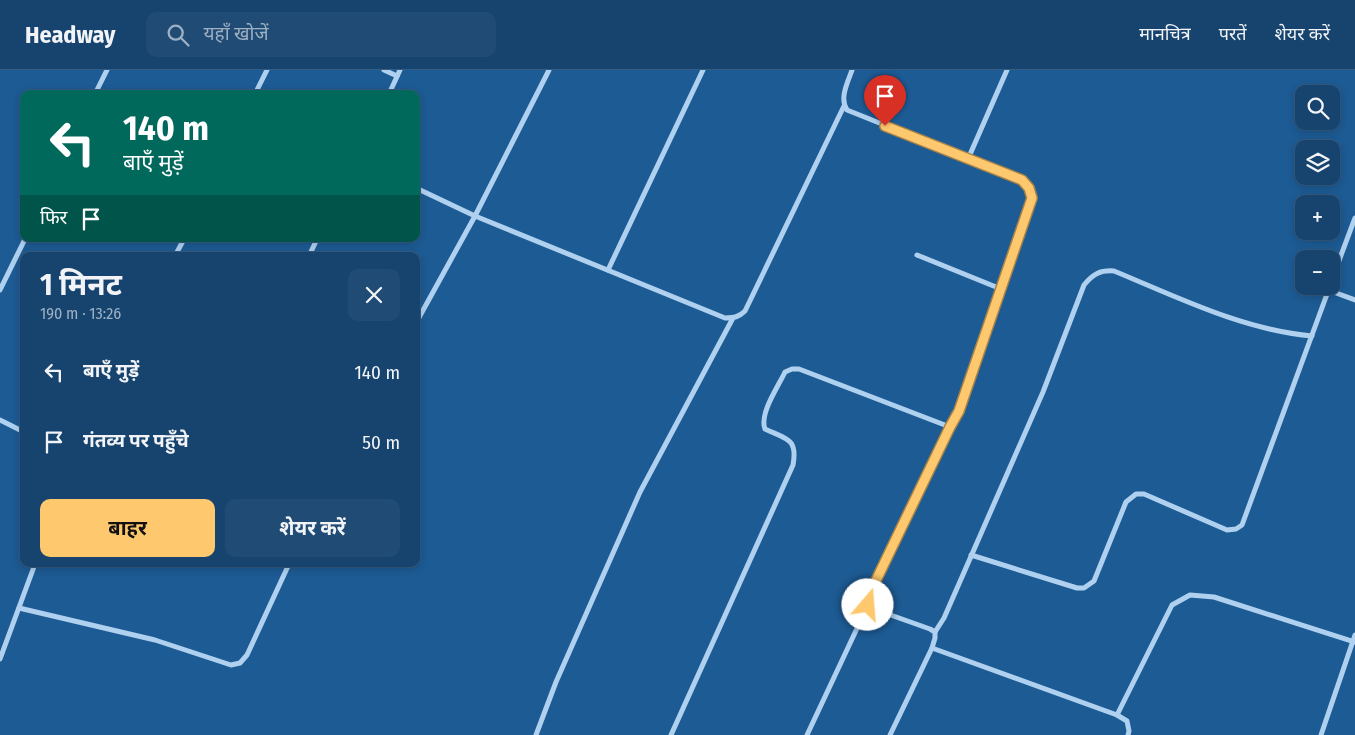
<!DOCTYPE html>
<html lang="hi">
<meta charset="utf-8">
<style>
body{margin:0;font-family:"Fira Sans Condensed","Noto Sans Devanagari",sans-serif;background:#1f4b74;color:#f1f3f6;height:100vh;display:flex;flex-direction:column;font-size:19px;white-space:nowrap}
*{box-sizing:border-box;margin:0}
p{font-size:16px;color:#9eb0c3}
.icon{flex:none;width:28px;height:28px;fill:none;stroke:currentColor;stroke-width:2;stroke-linecap:round;stroke-linejoin:round}
.map{position:relative;flex:1;overflow:hidden}
.details{position:absolute;left:20px;top:182px;width:400px;height:315px;display:flex;flex-direction:column;background:#16446f;border-radius:10px;box-shadow:0 2px 8px #0003,0 0 0 1px #355c82}
.details>*{flex:none}
.top-card{position:absolute;left:20px;top:20px;width:400px;height:152px;border-radius:10px;box-shadow:0 2px 8px #0003,0 0 0 1px #355c82;background:#00695c;color:#fff;overflow:hidden}
.tools{position:absolute;left:1295px;top:15px;display:grid;gap:10px}
.tools a{display:grid;place-items:center;width:45px;height:45px;border-radius:10px;background:#16446f;box-shadow:0 2px 8px #0003,0 0 0 1px #355c82;font-size:25px}
.pin{position:absolute;display:grid;place-items:center;width:42px;height:42px;color:#fff;margin:-51px -21px;border-radius:50% 50% 50% 0;rotate:-45deg;box-shadow:0 0 5px #0007}
.pin .icon{rotate:45deg}
.me{position:absolute;width:55px;margin:-28px;rotate:18deg;stroke-linejoin:round;filter:drop-shadow(0 0 4px #0008)}
.turn{display:flex;align-items:center;gap:18px;height:105px;padding:0 20px;font-size:22px}
.turn .icon{width:65px;height:65px;stroke-width:2.5}
.turn b{display:block;font-size:35px;line-height:42px}
.then{display:flex;align-items:center;height:48px;padding:0 20px;background:#0003;gap:10px;font-size:19px}
.round{display:grid;place-items:center;flex:none;width:52px;height:52px;border-radius:10px;background:#1f4b74}
.head{display:flex;align-items:center;justify-content:space-between;height:85px;padding:0 20px}
h1{font-size:30px;font-weight:700;line-height:38px}
.primary-button{display:flex;gap:10px;margin-top:auto;padding:10px 20px}
.primary-button a{flex:1;height:58px;border-radius:10px;background:#fec86e;color:#111;font-size:20px;font-weight:700;line-height:58px;text-align:center}
.primary-button a+a{background:#1f4b74;color:#f1f3f6}
ul{padding:0;list-style:none}
li{display:flex;align-items:center;gap:15px;height:70px;padding:0 20px}
li div{flex:1}
li b{display:block;font-size:19px}
li em{font-style:normal}
header{display:flex;align-items:center;gap:30px;box-sizing:border-box;height:70px;padding:0 25px;background:#16446f;border-bottom:1px solid #355c82}
header strong{font-size:24px}
nav{display:flex;gap:28px;margin-inline-start:auto;font-size:18px}
.search{width:350px;height:45px;background:#1f4b74;display:flex;align-items:center;gap:12px;box-sizing:border-box;padding:0 18px;border-radius:10px;color:#9eb0c3;font-size:19px}
.map>svg:first-child{display:block}
.lines{fill:none;stroke-linecap:round;stroke-linejoin:round}
.minor{stroke:#afd1ef;stroke-width:5}
.route-casing{stroke:#a58248;stroke-width:12}
.route{stroke:#fec86e;stroke-width:9}
</style>
<header>
<strong>Headway</strong>
<div class="search"><svg class="icon" aria-label="search" viewBox="0 0 24 24"><circle cx="10" cy="10" r="6"/><path d="M15 15l6 6"/></svg>यहाँ खोजें</div>
<nav><a>मानचित्र</a><a>परतें</a><a>शेयर करें</a></nav>
</header>
<div class="map">
<svg width="1355" height="665" viewBox="0 0 1355 665">
<rect width="100%" height="100%" fill="#1d5b94"/>
<g class="lines">
<g class="minor">
<path d="M 384,0 L 397,6"/>
<path d="M 852,0 C 848,12 839,28 847,40 L 1022,110 L 1029,118 L 1031,129 L 959,341 L 950,357 L 868,527 L 868,535 L 871,538 L 930,559 L 935,562 L 935,568 L 932,578 L 890,665"/>
<path d="M 95,24 L 107,0"/>
<path d="M 255,24 L 267,0"/>
<path d="M 389,24 L 400,0"/>
<path d="M 968,89 L 1007,0"/>
<path d="M 416,118 L 475,146 L 725,248 C 734,248 739,247 745,241 L 844,36"/>
<path d="M 917,185 L 1001,219"/>
<path d="M 175,186 L 184,169"/>
<path d="M 309,186 L 317,169"/>
<path d="M 608,200 L 703,0"/>
<path d="M 1331,212 L 1355,148"/>
<path d="M 0,220 L 25,169"/>
<path d="M 1328,220 L 1355,230"/>
<path d="M 416,253 L 475,146 L 549,0"/>
<path d="M 0,350 L 24,362"/>
<path d="M 971,485 L 1077,518 L 1084,518 L 1094,511 L 1126,432 L 1136,424 L 1144,424 L 1227,460 L 1236,459 L 1242,455 L 1330,216"/>
<path d="M 19,538 L 155,570 L 231,595 L 240,593 L 247,585 L 289,494"/>
<path d="M 935,562 L 944,548 L 1043,322 L 1084,215 C 1093,204 1100,200 1114,201 C 1177,227 1243,260 1312,266"/>
<path d="M 932,578 L 1117,645 L 1127,651 L 1129,661 L 1128,665"/>
<path d="M 0,589 L 35,494"/>
<path d="M 1117,645 L 1172,535 L 1190,525 L 1214,527 L 1355,572"/>
<path d="M 536,665 L 556,612 L 640,422 L 733,248"/>
<path d="M 671,665 L 793,395 C 798,368 786,369 765,359 C 759,344 778,317 785,302 L 792,299 L 799,299 L 950,357"/>
<path d="M 807,665 L 868,535"/>
<path d="M 1321,665 L 1355,565"/>
</g>
</g>
<g class="lines">
<g class="route-casing">
<path id="route" d="M 868,535 L 868,527 L 950,357 L 959,341 L 1032,128 L 1029,118 L 1022,110 L 885,56"/>
</g>
<use href="#route" class="route"/>
</g>
</svg>
<div class="tools">
<a><svg class="icon" aria-label="search" viewBox="0 0 24 24"><circle cx="10" cy="10" r="6"/><path d="M15 15l6 6"/></svg></a>
<a><svg class="icon" aria-label="layers" viewBox="0 0 24 24"><path d="M12 4l9 5-9 5-9-5zM3 14l9 5 9-5"/></svg></a>
<a>+</a>
<a>−</a>
</div>
<div class="pin" style="left:885px;top:56px;background:#d93025"><svg class="icon" aria-label="arrive" viewBox="0 0 24 24"><path d="M6 21V4h12l-3 4 3 4H6"/></svg></div>
<svg class="me" style="left:868px;top:535px" viewBox="-20 -20 40 40"><circle r="19" fill="#fff"/><path d="M0-13L10 11 0 6-10 11z" fill="#fec86e"/></svg>
<div class="top-card">
<div class="turn"><svg class="icon" aria-label="left" viewBox="0 0 24 24"><path d="M17 20v-9H6M10 6l-5 5 5 5"/></svg><div><b>140 m</b>बाएँ मुड़ें</div></div>
<div class="then">फिर<svg class="icon" aria-label="arrive" viewBox="0 0 24 24"><path d="M6 21V4h12l-3 4 3 4H6"/></svg></div>
</div>
<section class="details">
<div class="head"><div><h1>1 मिनट</h1><p>190 m · 13:26</p></div><a class="round"><svg class="icon" aria-label="close" viewBox="0 0 24 24"><path d="M6 6l12 12M18 6L6 18"/></svg></a></div>
<ul>
<li><svg class="icon" aria-label="left" viewBox="0 0 24 24"><path d="M17 20v-9H6M10 6l-5 5 5 5"/></svg><div><b>बाएँ मुड़ें</b></div><em>140 m</em></li>
<li><svg class="icon" aria-label="arrive" viewBox="0 0 24 24"><path d="M6 21V4h12l-3 4 3 4H6"/></svg><div><b>गंतव्य पर पहुँचे</b></div><em>50 m</em></li>
</ul>
<div class="primary-button"><a>बाहर</a><a>शेयर करें</a></div>
</section>
</div>
